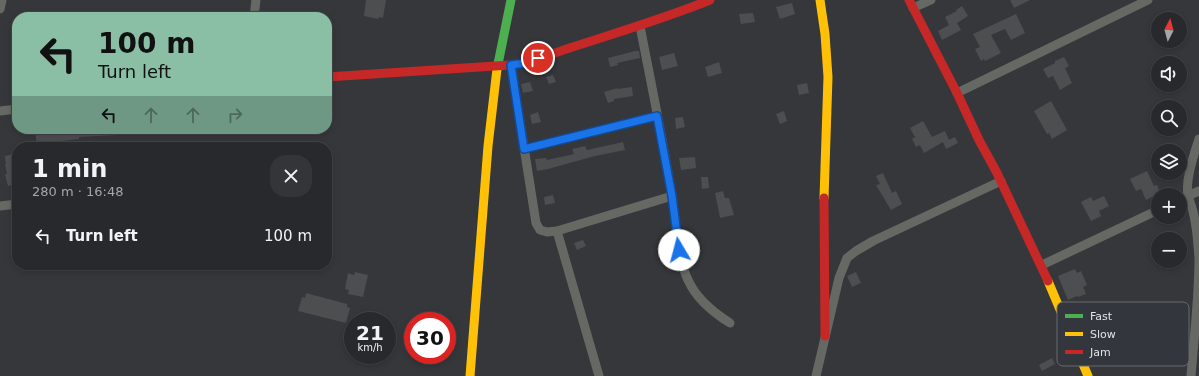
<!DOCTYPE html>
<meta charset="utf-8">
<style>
body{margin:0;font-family:"DejaVu Sans",sans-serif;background:#343538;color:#f1f3f6;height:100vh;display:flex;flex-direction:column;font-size:15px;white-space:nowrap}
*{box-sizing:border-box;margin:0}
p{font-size:13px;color:#a5a6a9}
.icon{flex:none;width:22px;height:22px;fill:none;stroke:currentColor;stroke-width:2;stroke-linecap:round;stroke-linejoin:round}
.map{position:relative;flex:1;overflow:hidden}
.side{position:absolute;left:12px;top:142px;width:320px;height:128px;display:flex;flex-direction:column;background:#28292c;border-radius:16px;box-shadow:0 2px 6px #0003,0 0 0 1px #444548}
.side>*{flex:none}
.hud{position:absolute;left:12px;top:12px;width:320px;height:122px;border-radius:16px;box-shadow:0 2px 6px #0003,0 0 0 1px #444548;background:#8abfa5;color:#111;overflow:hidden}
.needle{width:26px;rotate:6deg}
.fabs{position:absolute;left:1151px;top:12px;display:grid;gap:8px}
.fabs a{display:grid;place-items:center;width:36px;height:36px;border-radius:50%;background:#28292c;box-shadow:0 2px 6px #0003,0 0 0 1px #444548;font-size:20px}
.speed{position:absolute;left:344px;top:312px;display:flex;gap:8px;font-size:20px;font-weight:700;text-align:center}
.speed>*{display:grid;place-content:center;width:52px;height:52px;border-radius:50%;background:#28292c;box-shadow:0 2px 6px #0003,0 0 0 1px #444548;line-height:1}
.speed small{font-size:10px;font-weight:400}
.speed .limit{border:6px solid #d22;background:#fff;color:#111}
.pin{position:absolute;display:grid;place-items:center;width:34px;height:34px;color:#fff;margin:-17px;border:2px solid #fff;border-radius:50%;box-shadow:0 1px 4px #0007}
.me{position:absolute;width:44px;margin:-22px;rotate:352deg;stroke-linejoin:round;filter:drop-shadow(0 0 3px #0008)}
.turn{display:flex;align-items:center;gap:14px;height:84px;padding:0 20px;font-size:18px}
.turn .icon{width:52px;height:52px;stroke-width:2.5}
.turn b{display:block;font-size:28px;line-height:34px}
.lanes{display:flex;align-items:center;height:38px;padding:0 20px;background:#0003;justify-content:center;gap:20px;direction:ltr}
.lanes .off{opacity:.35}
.round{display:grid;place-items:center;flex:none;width:42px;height:42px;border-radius:16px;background:#343538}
.summary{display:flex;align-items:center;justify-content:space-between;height:68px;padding:0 20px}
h1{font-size:24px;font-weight:600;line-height:30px}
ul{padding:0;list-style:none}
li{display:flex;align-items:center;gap:12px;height:52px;padding:0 20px}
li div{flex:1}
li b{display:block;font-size:15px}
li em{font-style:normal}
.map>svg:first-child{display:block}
.building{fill:#4c4e50}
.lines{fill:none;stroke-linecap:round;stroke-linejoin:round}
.street{stroke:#666963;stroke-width:9}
.fast{stroke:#4caf50;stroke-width:9}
.slow{stroke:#ffc107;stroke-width:9}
.jam{stroke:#c62828;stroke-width:9}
.route-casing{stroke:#114b97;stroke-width:10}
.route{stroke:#1a73e8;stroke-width:7}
.key{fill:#33363c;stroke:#676a6f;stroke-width:1}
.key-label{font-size:11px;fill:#e1e3e7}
</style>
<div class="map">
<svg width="1199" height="376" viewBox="0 0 1199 376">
<rect width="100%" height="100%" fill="#35373a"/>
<g class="building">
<path d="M 366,0 L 386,0 L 383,18 L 379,17 L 378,19 L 364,16 Z"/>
<path d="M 1010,0 L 1030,0 L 1014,8 Z"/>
<path d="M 792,3 L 795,14 L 780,19 L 776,7 Z"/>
<path d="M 962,6 L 968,16 L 957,23 L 961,30 L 942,40 L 938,31 L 949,25 L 945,17 L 957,11 L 956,10 Z"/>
<path d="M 753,13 L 755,22 L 741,24 L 739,14 Z"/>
<path d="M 1016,14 L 1025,33 L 1011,40 L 1005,29 L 991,35 L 1001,53 L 985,61 L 984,59 L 981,61 L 975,49 L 980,47 L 973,34 Z"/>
<path d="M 635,51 L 639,51 L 640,58 L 617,63 L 618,65 L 610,67 L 608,58 Z"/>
<path d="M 674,53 L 678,66 L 662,70 L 659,57 Z"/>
<path d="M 1064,57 L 1069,66 L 1065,68 L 1072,83 L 1060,90 L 1053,76 L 1048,78 L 1043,69 L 1055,63 L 1055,61 Z"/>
<path d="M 719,62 L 722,73 L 708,77 L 705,67 Z"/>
<path d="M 553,75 L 556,82 L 549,84 L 546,77 Z"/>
<path d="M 530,82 L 533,91 L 523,93 L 521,84 Z"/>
<path d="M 807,83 L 809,93 L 799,95 L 797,85 Z"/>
<path d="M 632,87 L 633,96 L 614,99 L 614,101 L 608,103 L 604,92 L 617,88 L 617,89 Z"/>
<path d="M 1051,101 L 1067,130 L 1052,139 L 1049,133 L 1047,134 L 1034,111 Z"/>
<path d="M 784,111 L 787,121 L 780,124 L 776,114 Z"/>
<path d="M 538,112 L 541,122 L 532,124 L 530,115 Z"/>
<path d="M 683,117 L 685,127 L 676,129 L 675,118 Z"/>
<path d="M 923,121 L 932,137 L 945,131 L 949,140 L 955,137 L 958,143 L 946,149 L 943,142 L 924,153 L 920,145 L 916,147 L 912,139 L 915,137 L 910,128 Z"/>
<path d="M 35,129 L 118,129 L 118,135 L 79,137 L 79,139 L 53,142 L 53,145 L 37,147 Z"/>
<path d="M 623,142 L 625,150 L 595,156 L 548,169 L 537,171 L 535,159 L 546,158 L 547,160 L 574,154 L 572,149 L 585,146 L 587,150 Z"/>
<path d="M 17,153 L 17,184 L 8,186 L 5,174 L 7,174 L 5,164 L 6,164 L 5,156 Z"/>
<path d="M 695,157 L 696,168 L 681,170 L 679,158 Z"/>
<path d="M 1147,171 L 1154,186 L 1157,185 L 1160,193 L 1146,200 L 1141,189 L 1136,191 L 1130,179 Z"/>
<path d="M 883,173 L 892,193 L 896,191 L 902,204 L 891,210 L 876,185 L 880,184 L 876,176 Z"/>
<path d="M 701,177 L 708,177 L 709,188 L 702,189 Z"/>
<path d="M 723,191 L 725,198 L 729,198 L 734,215 L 720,218 L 715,193 Z"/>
<path d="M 553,195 L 555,203 L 545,205 L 544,197 Z"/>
<path d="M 1104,196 L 1109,206 L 1099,211 L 1101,216 L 1091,221 L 1081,202 L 1091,197 L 1093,201 Z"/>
<path d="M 583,240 L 586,246 L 577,250 L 574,243 Z"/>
<path d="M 1075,269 L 1077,273 L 1081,271 L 1087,285 L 1083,287 L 1086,294 L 1078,297 L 1077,296 L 1068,300 L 1058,276 Z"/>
<path d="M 355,272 L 368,275 L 363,297 L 348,294 L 349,290 L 345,289 L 348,273 L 354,275 Z"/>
<path d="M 856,272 L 861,283 L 852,287 L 847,276 Z"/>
<path d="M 306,293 L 347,304 L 347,307 L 350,308 L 346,323 L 298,311 L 302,297 L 305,298 Z"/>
<path d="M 1052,358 L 1055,364 L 1042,371 L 1039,365 Z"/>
</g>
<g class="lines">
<g class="street">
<path d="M 913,8 L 931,0"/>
<path d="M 0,9 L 2,0"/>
<path d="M 254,17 L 256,0"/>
<path d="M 640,26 C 651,83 663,140 672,197 C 677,224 676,254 688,280 C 696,298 714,313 730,323"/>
<path d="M 511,65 L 536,223 L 540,230 L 547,232 L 557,231 L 672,196"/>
<path d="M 957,93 L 1148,0"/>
<path d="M 0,111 L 17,109"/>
<path d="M 524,149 L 657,116"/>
<path d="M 1180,199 L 1199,191"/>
<path d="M 0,206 L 17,204"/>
<path d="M 557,231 L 599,376"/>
<path d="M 1042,265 L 1158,210"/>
<path d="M 816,376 L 839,278 L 847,258 L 856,251 L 873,241 L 1001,181"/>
<path d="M 1191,376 C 1194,337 1199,298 1199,259 C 1198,243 1197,224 1192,208 C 1191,204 1189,200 1188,196 C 1185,179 1194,155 1199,139"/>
</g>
<path class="fast" d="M 497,69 L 511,0"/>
<g class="slow">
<path d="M 820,0 L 825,34 L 828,77 L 824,198"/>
<path d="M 1048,281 L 1088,376"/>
<path d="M 470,376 L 488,146 L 497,69"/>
</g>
<g class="jam">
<path d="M 909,0 L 957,93 L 979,140 L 997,173 L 1048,281"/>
<path d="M 327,77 L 511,65 C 535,62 558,51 582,44 C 625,30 668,17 710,0"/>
<path d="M 824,198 L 825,336"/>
</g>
</g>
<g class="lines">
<g class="route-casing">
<path id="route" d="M 538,58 L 525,63 L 511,65 L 524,149 L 657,116 L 672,196 L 679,250"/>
</g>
<use href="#route" class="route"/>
</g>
<rect x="1057" y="302" width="132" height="64" rx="6" class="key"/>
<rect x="1065" y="314" width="18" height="4" fill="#4caf50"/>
<rect x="1065" y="332" width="18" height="4" fill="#ffc107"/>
<rect x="1065" y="350" width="18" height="4" fill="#c62828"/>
<g class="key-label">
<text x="1090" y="320">Fast</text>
<text x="1090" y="338">Slow</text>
<text x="1090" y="356">Jam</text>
</g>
</svg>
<div class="fabs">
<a><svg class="needle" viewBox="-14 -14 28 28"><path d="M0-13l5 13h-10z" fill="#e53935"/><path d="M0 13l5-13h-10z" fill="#a5a6a9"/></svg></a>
<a><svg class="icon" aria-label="sound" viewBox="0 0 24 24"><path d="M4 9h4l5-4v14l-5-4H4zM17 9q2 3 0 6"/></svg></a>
<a><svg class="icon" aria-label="search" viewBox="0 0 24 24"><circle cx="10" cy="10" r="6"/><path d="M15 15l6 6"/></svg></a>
<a><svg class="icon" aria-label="layers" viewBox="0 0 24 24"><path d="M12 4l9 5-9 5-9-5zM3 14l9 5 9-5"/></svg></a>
<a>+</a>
<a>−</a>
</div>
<div class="speed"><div>21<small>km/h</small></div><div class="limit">30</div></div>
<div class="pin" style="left:538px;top:58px;background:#d93025"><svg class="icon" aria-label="arrive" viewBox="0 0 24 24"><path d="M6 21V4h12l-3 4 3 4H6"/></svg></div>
<svg class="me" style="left:679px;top:250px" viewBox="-20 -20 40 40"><circle r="19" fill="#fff"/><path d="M0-13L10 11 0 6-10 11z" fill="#1a73e8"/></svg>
<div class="hud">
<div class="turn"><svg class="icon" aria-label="left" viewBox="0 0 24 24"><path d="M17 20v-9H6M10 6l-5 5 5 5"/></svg><div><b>100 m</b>Turn left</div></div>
<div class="lanes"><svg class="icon" aria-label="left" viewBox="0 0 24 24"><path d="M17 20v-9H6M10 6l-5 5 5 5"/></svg><svg class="icon off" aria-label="ahead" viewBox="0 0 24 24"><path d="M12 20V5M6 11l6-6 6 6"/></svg><svg class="icon off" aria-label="ahead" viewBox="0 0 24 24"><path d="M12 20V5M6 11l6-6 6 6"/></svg><svg class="icon off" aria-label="right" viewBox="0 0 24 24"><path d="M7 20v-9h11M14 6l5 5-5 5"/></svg></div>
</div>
<section class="side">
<div class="summary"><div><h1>1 min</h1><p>280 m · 16:48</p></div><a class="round"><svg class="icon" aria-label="close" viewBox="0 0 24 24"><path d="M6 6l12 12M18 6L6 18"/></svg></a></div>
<ul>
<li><svg class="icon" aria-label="left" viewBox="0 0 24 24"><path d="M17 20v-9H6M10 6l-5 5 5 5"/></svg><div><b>Turn left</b></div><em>100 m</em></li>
</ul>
</section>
</div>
